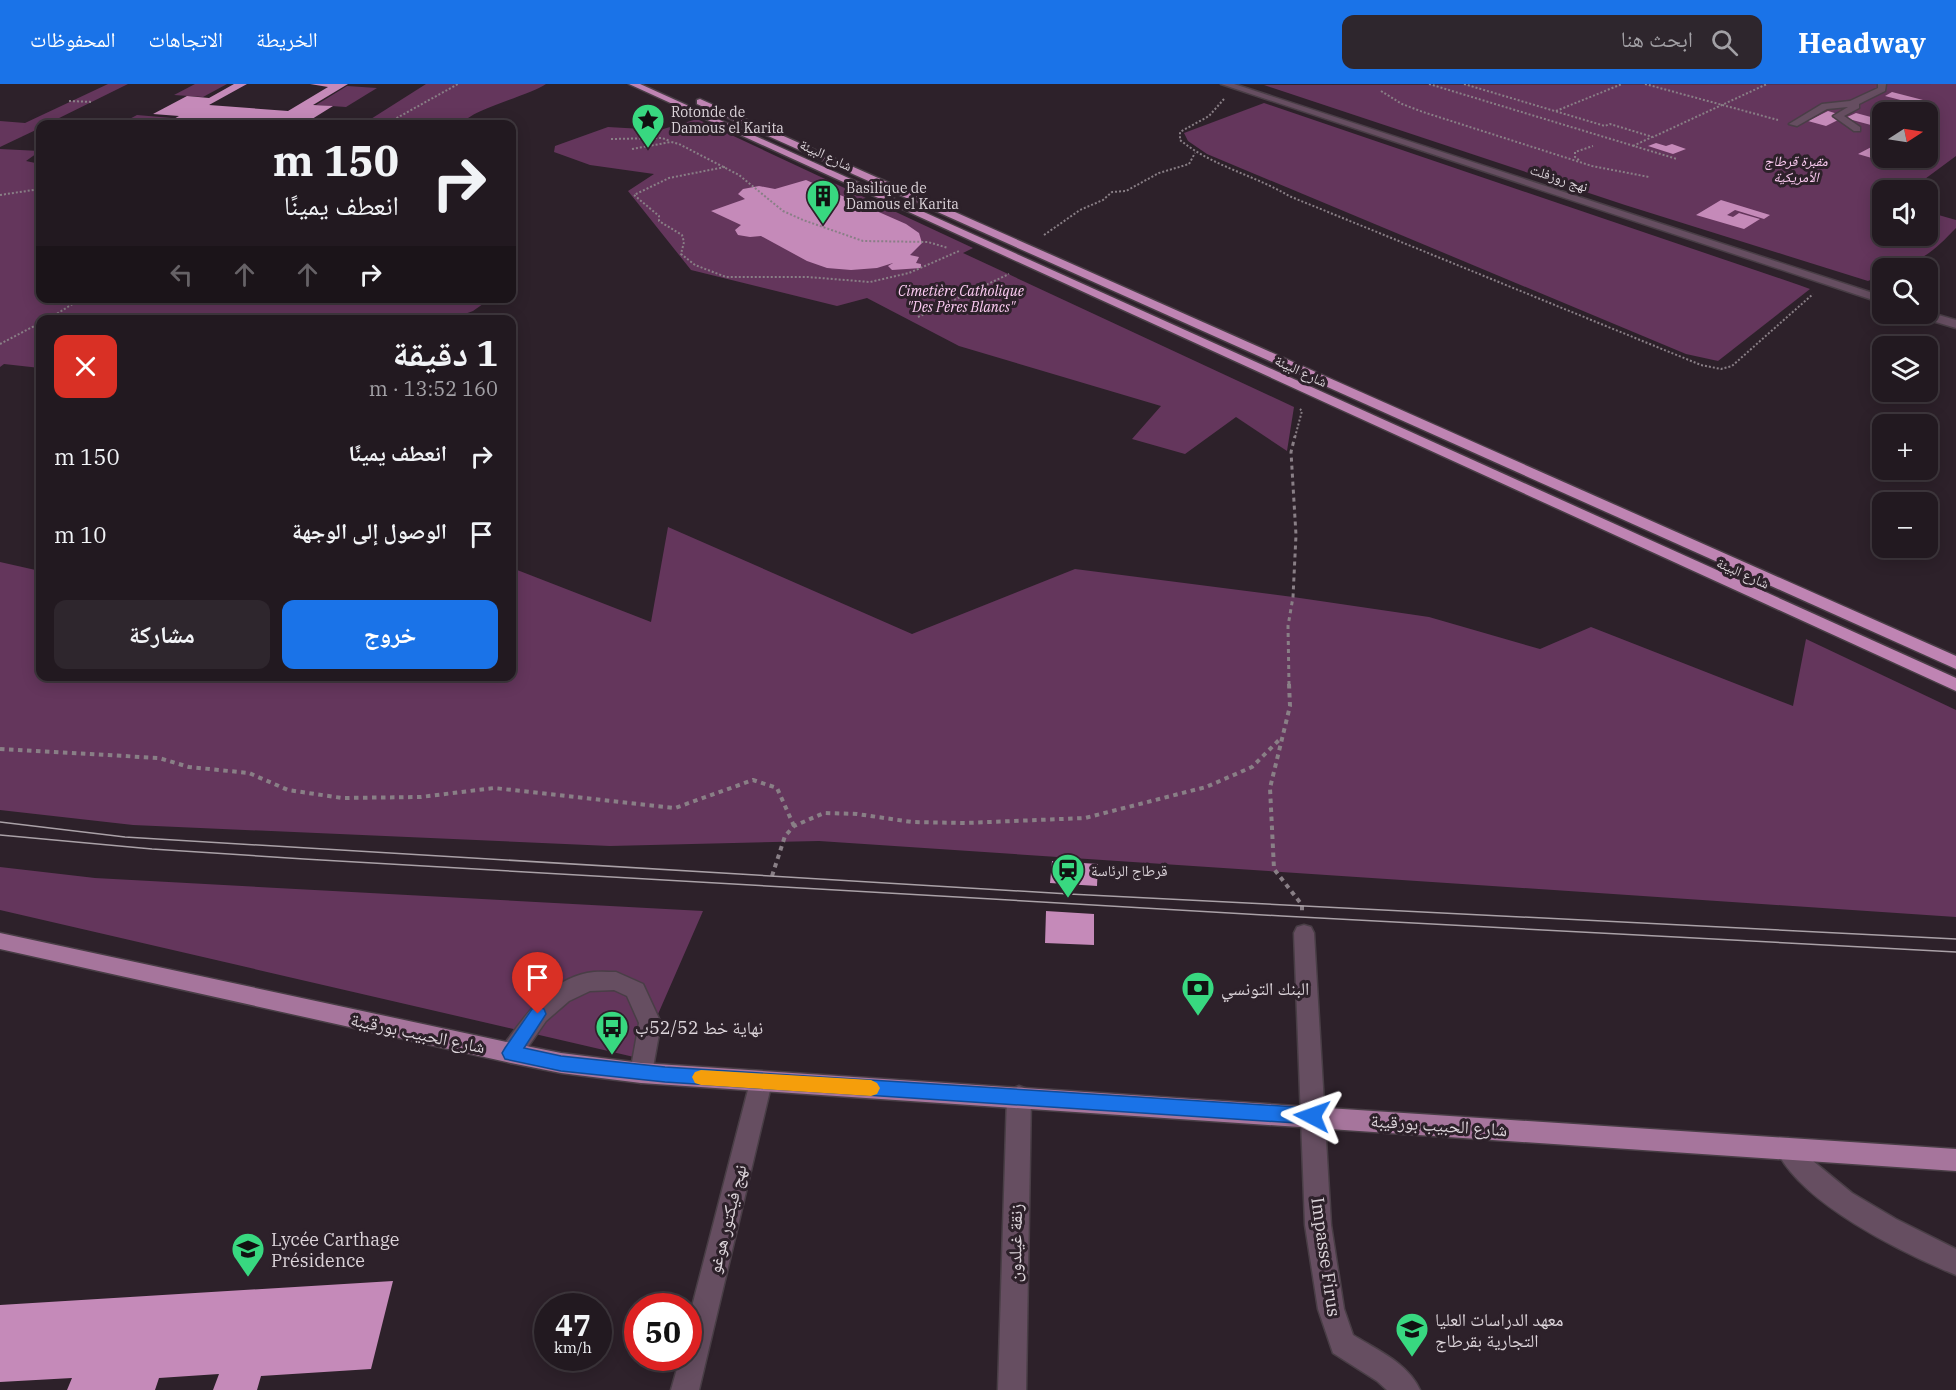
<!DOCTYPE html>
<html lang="ar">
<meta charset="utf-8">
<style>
body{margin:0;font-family:"IBM Plex Serif","Noto Naskh Arabic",serif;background:#2e262d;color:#f1f3f6;direction:rtl;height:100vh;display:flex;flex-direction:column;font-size:22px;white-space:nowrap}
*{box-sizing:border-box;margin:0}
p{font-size:20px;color:#a2a0a5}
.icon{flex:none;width:33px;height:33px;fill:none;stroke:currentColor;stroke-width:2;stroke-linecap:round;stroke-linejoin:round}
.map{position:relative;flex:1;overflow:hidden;direction:ltr}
.panel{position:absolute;left:36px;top:231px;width:480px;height:366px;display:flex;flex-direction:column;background:#221920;border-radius:12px;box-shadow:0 3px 15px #0003,0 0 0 2px #3f383e;direction:rtl}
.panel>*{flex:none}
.banner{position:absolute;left:36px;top:36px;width:480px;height:183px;border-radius:12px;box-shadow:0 3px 15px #0003,0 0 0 2px #3f383e;direction:rtl;background:#221920;color:#f1f3f6;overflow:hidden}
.needle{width:39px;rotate:78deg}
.buttons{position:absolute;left:1872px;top:18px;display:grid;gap:12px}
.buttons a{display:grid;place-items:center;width:66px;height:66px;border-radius:12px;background:#221920;box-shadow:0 3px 15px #0003,0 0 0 2px #3f383e;font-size:30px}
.speed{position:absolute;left:534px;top:1209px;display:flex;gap:12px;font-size:30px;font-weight:700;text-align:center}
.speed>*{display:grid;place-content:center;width:78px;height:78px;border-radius:50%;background:#221920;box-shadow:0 3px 15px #0003,0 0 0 2px #3f383e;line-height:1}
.speed small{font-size:15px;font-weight:400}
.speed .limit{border:9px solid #d22;background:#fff;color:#111}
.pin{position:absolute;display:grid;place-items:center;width:51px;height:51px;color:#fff;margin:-62px -26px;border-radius:50% 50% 50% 0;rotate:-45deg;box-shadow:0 0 6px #0007}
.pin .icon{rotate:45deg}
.me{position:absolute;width:66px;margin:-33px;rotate:274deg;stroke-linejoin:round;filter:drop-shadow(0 0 4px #0008)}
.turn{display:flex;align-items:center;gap:21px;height:126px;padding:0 18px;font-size:27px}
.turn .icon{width:78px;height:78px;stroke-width:2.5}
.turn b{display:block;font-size:42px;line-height:51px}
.lanes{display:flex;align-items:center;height:57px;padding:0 18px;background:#0003;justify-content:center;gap:30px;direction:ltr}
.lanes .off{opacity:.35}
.round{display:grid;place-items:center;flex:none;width:63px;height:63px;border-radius:12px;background:#2e262d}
.summary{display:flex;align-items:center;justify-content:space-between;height:102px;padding:0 18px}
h1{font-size:36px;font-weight:700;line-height:45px}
.primary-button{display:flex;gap:12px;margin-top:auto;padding:12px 18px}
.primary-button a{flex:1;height:69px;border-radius:12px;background:#1a73e8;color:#fff;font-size:24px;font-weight:700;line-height:69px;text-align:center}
.primary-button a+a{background:#2e262d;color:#f1f3f6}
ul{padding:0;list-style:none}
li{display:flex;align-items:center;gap:18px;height:78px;padding:0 18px}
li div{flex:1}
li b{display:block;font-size:22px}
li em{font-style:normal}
header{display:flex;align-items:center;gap:36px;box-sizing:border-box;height:84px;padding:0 30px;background:#1a73e8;color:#fff}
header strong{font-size:28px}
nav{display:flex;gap:33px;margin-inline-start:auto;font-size:21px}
.search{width:420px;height:54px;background:#2e262d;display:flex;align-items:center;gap:15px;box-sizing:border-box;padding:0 21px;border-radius:12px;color:#a2a0a5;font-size:22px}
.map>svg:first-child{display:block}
.green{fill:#64365c;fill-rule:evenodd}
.building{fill:#c58ab9}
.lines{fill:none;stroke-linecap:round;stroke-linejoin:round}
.minor-casing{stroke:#493e46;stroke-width:3}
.major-casing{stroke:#493e46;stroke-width:3}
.highway-casing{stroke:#493e46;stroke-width:3}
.path-far2{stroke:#897f86;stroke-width:2;stroke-dasharray:2 2;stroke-linecap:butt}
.path-far1{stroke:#897f86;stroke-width:3;stroke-dasharray:4 4;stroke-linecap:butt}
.path{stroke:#897f86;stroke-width:4;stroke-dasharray:4.5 4.5;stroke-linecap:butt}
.minor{fill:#664e61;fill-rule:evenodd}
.major{fill:#a6759c;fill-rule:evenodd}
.highway{fill:#bf84b3;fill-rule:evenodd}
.tram{stroke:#aaa1a7;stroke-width:1.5}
.route{fill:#1a73e8;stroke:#114b97;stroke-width:1.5}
.slow{fill:#f59e0b}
.labels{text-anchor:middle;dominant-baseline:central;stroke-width:6;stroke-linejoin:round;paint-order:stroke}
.far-poi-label{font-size:14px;fill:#dcd4da;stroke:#2d212a;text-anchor:start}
.far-street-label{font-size:14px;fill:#dcd4da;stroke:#2d212a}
.far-park-label{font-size:14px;font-style:italic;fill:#fecdf4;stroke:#2d212a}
.poi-label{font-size:15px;fill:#dcd4da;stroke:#2d212a;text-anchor:start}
.near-poi-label{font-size:18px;fill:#dcd4da;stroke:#2d212a;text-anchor:start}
.near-street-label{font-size:18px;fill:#dcd4da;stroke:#2d212a}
</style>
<header>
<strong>Headway</strong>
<div class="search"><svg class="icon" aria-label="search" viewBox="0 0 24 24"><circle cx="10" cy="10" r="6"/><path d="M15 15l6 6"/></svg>ابحث هنا</div>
<nav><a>الخريطة</a><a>الاتجاهات</a><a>المحفوظات</a></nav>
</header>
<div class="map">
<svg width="1956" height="1306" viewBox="0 0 1956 1306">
<rect width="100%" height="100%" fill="#2d212a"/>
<g class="green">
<path d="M 108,0 L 128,0 L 47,40 L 40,40 L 40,44 L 0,63 L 0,37 L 25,39 Z"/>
<path d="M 195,0 L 227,0 L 203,13 L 174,11 Z"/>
<path d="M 426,0 L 546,0 C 528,12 470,26 462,40 L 363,40 Z"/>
<path d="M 1956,0 L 1956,72 L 1910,106 L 1882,106 L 1882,152 L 1928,152 L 1928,128 L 1956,136 L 1956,144 C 1934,167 1916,184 1882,184 L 1882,191 L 1868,197 L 1625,121 L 1264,1 ZM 1882,28 L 1928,28 L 1928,74 L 1882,74 Z"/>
<path d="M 347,2 L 377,4 L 346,23 L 316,21 Z"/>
<path d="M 1264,19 L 1799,201 L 1810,205 L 1718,277 L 1686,270 L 1207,70 L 1188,57 L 1184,49 Z"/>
<path d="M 137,31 L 172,34 L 161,40 L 120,40 Z"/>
<path d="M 697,35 L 973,164 L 963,169 L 1294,323 L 1287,367 L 1236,333 L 1185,370 L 1132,355 L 1161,322 L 959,262 L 867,214 L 837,222 L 691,186 L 628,107 L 654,90 L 590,81 L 554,68 L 555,62 L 608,43 L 660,46 Z"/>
<path d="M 0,65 L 40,67 L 26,77 L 40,80 L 40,214 L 490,215 L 473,227 L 451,235 L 40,236 L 40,284 L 4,280 L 0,283 Z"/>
<path d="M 668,443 L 912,550 L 1075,485 L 1293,513 L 1429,533 L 1540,565 L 1591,543 L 1793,622 L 1806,555 L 1956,626 L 1956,833 L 819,757 L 610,762 L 133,741 L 0,726 L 0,478 L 40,487 L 40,592 L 512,592 L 512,484 L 651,538 Z"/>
<path d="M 0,783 L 95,794 L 703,827 L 655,937 L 634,973 L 0,826 Z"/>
</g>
<g class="building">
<path d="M 234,0 L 247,0 L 209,21 L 288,27 L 328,3 L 310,0 L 348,0 L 313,21 L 333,22 L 304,40 L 165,40 L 179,32 L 153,30 L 187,12 L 209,14 Z"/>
<path d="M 1892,8 L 1923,16 L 1916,20 L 1885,12 Z"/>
<path d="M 1828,27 L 1838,30 L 1832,33 L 1840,35 L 1826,42 L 1808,37 Z"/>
<path d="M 1856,29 L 1882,36 L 1882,44 L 1845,34 Z"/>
<path d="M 1656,59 L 1666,62 L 1672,60 L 1686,65 L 1673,70 L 1648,62 Z"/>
<path d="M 1879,59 L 1882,60 L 1882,74 L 1911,74 L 1920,76 L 1906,84 L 1858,70 Z"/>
<path d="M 806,96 L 906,140 L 919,149 L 922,159 L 910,171 L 919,173 L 916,179 L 921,180 L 921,184 L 892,186 L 888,182 L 893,179 L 877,184 L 851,186 L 827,184 L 807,177 L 761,152 L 750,153 L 738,151 L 735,146 L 741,141 L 711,127 L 745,115 L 738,110 L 743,105 L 759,102 L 775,105 Z"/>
<path d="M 1721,116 L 1770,131 L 1764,135 L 1735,126 L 1727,131 L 1733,133 L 1739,129 L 1760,135 L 1744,145 L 1696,131 Z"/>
<path d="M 1052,777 L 1098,780 L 1097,802 L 1050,799 Z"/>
<path d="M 1046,827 L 1094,830 L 1094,861 L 1045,859 Z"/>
<path d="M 393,1197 L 371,1285 L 261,1292 L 257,1306 L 213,1306 L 219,1290 L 159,1294 L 155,1306 L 67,1306 L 72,1294 L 0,1298 L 0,1221 Z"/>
</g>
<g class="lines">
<g class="minor-casing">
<g id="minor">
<path d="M 1221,0 L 1234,0 L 1882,212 L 1882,219 Z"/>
<path d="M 1878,0 L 1886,0 L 1885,7 L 1859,20 L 1859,24 L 1844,32 L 1860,43 L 1860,47 L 1854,47 L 1833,32 L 1848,23 L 1827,25 L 1797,42 L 1789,40 L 1822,20 L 1850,17 L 1878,4 Z"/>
<path d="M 1928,228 L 1956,236 L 1956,244 L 1919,233 L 1917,230 L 1928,230 Z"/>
<path d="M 1304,841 L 1311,843 L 1314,849 L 1331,1141 L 1344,1225 L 1353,1251 C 1377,1266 1408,1279 1420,1306 L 1387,1306 L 1377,1297 L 1333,1269 L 1318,1225 L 1305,1141 L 1294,849 L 1297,843 Z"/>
<path d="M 616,888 L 643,900 L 661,939 L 652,989 L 649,996 L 641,999 L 633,996 L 630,989 L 639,939 L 627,912 L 614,906 L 590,907 L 569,917 L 546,937 L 519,976 L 511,979 L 503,976 L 500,969 L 503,962 C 525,932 548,897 587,889 C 596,887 607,888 616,888 Z"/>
<path d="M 761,988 L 769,991 L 772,998 L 699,1306 L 671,1306 L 680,1274 L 688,1274 L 688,1238 L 750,998 L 753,991 Z"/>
<path d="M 1019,1002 L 1027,1005 L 1031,1012 L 1026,1306 L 998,1306 L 1007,1012 L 1011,1005 Z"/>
<path d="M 1788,1054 L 1796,1057 L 1813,1077 L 1852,1109 L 1896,1135 L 1956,1165 L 1956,1191 C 1903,1169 1800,1119 1776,1065 L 1780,1057 Z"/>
</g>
</g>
<g class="major-casing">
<path id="major" d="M 0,849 L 511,959 L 561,969 L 641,979 L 1956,1065 L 1956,1087 L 641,999 L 561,989 L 511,979 L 0,865 Z"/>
</g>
<g class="highway-casing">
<g id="highway">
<path d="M 629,0 L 640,0 L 1956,594 L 1956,607 Z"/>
<path d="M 700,15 L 1956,572 L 1956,585 L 697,20 L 697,16 Z"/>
</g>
</g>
<g class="path-far2">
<path d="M 1429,0 L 1677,75"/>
<path d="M 1464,0 L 1605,42 L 1610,40 L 1653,53 L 1767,0"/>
<path d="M 1645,0 L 1778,36"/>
<path d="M 1381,7 L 1402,20 L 1423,28 L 1592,82 L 1649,93"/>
<path d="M 1224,15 L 1209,32 L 1180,48 L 1180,56 C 1212,82 1254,91 1289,112 L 1701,281 L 1721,285 L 1732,282 L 1813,210"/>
<path d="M 69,17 L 92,18"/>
<path d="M 1556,27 L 1622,0"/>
<path d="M 386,40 L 458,0"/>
<path d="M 611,55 L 662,54 L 670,57"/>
<path d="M 1633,62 L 1652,53"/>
<path d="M 632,65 L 671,58 L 679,60 L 739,91 L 783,127 L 803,136 L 863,157 L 928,158 L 948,164"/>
<path d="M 1579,76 L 1575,73 L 1575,68 L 1593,62"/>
<path d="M 725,83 L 669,94 L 634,111 L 659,132 L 659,137 L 682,151 L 684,158 L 681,170 L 695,181 L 726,193 L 808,193 L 870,198 L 909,189 L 959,167"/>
<path d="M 0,111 L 40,105"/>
<path d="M 1044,151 L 1080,126 L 1103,116 L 1112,108 L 1126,107 L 1159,89 L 1189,80 L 1195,69"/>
<path d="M 918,233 L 1009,190"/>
<path d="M 47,236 L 82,214"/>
<path d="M 0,260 L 40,239"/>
<path d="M 1295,353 L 1302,327 L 1300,325"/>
</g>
<path class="path-far1" d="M 1289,601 L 1288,542 L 1293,513 L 1296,451 L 1291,368 L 1295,352"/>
<g class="path">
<path d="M 1289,600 L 1290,622 L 1270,704 L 1274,785 L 1302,821 L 1302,828"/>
<path d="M 0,665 L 159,674 L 189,683 L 249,689 L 288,706 L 342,714 L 421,713 L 494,704 L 675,724 L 753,696 L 777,704 L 794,742"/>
<path d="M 772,792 L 785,752 L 794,742 L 824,729 L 857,730 L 912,738 L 966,739 L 1085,734 L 1206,703 L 1252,683 L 1281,654"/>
</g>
<use href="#minor" class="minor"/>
<use href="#major" class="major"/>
<use href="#highway" class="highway"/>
<g class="tram">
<path d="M 0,738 L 125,753 L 1069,810 L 1956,855"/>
<path d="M 0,751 L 152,765 L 304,775 L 1282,832 L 1956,868"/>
</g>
</g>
<path class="route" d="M 538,923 L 544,925 L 546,930 L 524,964 L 561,972 L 665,983 L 1312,1024 L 1318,1026 L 1321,1032 L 1318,1038 L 1312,1040 L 665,998 L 561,987 L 505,975 L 502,969 L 505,964 L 532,925 Z"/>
<path class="slow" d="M 701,986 L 871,996 L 877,999 L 880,1004 L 877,1010 L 871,1012 L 701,1001 L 695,999 L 692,993 L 695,988 Z"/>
<defs>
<g id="sight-pin" transform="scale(1.725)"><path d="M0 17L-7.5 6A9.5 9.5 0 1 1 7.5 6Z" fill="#38d880" stroke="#2d212a"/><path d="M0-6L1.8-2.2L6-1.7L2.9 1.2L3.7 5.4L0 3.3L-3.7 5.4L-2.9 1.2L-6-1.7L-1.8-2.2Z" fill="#111"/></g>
<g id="building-pin" transform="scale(1.725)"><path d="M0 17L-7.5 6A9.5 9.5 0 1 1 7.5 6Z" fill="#38d880" stroke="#2d212a"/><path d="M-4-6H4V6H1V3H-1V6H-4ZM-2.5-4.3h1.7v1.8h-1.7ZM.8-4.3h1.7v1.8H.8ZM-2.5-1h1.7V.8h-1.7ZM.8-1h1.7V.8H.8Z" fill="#111"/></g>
<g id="station-pin" transform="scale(1.725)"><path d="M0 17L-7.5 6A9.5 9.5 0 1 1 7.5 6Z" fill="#38d880" stroke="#2d212a"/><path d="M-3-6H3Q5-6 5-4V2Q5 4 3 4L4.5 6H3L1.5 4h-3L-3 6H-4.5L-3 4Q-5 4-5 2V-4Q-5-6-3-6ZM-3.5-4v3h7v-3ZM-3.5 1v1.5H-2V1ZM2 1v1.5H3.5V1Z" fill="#111"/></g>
<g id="bank-pin" transform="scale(1.725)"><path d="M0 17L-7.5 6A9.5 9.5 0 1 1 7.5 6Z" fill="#38d880" stroke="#2d212a"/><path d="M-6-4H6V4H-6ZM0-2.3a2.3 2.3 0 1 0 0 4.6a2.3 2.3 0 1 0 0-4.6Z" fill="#111"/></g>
<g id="bus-pin" transform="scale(1.725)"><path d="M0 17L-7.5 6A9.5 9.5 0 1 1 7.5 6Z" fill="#38d880" stroke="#2d212a"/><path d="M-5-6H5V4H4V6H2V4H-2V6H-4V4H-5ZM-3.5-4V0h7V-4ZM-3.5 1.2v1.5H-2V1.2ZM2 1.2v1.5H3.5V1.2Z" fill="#111"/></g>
<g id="school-pin" transform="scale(1.725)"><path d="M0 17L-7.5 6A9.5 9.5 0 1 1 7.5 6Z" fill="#38d880" stroke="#2d212a"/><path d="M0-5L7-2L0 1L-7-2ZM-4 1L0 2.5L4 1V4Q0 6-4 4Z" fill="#111"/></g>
<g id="university-pin" transform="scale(1.725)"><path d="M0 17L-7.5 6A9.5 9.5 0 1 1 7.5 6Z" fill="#38d880" stroke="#2d212a"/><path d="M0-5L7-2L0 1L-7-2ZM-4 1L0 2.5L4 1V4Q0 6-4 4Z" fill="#111"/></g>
</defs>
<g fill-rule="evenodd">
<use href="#sight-pin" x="648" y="36"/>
<use href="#building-pin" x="823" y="112"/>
<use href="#station-pin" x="1068" y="786"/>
<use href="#bank-pin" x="1198" y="904"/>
<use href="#bus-pin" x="612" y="943"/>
<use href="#school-pin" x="248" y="1165"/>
<use href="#university-pin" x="1412" y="1245"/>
</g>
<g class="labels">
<g class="far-poi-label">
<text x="671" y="28">Rotonde de<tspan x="671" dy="16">Damous el Karita</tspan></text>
<text x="846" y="104">Basilique de<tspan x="846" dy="16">Damous el Karita</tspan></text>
</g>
<g class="far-street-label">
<text transform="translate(826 71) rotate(25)">شارع البيئة</text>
<text transform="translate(1559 94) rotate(18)">نهج روزفلت</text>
<text transform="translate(1301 287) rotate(25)">شارع البيئة</text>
<text transform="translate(1743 489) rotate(24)">شارع البيئة</text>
</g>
<g class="far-park-label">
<text x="1796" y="77">مقبرة قرطاج<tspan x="1796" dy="16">الأمريكية</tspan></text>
<text x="961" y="207">Cimetière Catholique<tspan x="961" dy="16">"Des Pères Blancs"</tspan></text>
</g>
<g class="poi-label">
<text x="1091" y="786">قرطاج الرئاسة</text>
</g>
<g class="near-poi-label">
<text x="1221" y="904">البنك التونسي</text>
<text x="635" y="943">نهاية خط 52/52ب</text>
<text x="271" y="1155">Lycée Carthage<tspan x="271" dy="21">Présidence</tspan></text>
<text x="1435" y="1235">معهد الدراسات العليا<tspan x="1435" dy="21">التجارية بقرطاج</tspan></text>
</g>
<g class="near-street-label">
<text transform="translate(418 949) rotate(12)">شارع الحبيب بورقيبة</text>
<text transform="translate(1439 1041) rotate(4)">شارع الحبيب بورقيبة</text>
<text transform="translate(727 1135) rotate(-76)">نهج فيكتور هوغو</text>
<text transform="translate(1015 1159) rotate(-89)">زنقة غيلدون</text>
<text transform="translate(1326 1173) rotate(82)">Impasse Firus</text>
</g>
</g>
</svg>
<div class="buttons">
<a><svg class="needle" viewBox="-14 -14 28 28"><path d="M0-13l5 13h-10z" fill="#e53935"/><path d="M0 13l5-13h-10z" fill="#a2a0a5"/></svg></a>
<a><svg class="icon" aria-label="sound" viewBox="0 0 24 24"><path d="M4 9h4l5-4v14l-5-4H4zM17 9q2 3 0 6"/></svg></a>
<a><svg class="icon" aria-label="search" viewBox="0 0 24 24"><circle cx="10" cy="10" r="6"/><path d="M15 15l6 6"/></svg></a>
<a><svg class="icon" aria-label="layers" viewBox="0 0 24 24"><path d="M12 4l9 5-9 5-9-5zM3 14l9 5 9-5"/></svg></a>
<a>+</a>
<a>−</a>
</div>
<div class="speed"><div>47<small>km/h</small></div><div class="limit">50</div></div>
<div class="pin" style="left:538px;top:930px;background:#d93025"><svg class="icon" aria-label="arrive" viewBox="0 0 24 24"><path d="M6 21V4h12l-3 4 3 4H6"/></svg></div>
<svg class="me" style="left:1312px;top:1032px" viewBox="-20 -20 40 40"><path d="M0-17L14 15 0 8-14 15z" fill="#1a73e8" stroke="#fff" stroke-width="4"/></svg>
<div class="banner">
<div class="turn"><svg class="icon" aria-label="right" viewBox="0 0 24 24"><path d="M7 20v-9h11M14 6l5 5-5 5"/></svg><div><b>150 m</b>انعطف يمينًا</div></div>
<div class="lanes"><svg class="icon off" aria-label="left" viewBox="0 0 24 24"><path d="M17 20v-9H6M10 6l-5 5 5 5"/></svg><svg class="icon off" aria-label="ahead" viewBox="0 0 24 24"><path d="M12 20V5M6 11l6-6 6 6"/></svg><svg class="icon off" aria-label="ahead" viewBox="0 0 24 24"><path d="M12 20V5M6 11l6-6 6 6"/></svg><svg class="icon" aria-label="right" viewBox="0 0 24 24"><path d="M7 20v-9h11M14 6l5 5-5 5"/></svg></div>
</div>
<section class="panel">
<div class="summary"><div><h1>1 دقيقة</h1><p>160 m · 13:52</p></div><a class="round" style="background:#d93025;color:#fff"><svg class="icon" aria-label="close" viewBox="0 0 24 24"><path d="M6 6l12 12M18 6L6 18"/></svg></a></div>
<ul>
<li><svg class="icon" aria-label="right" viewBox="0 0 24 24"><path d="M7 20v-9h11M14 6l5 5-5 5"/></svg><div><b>انعطف يمينًا</b></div><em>150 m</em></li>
<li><svg class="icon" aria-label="arrive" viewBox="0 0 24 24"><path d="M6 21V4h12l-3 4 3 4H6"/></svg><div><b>الوصول إلى الوجهة</b></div><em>10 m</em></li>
</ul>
<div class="primary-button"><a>خروج</a><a>مشاركة</a></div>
</section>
</div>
